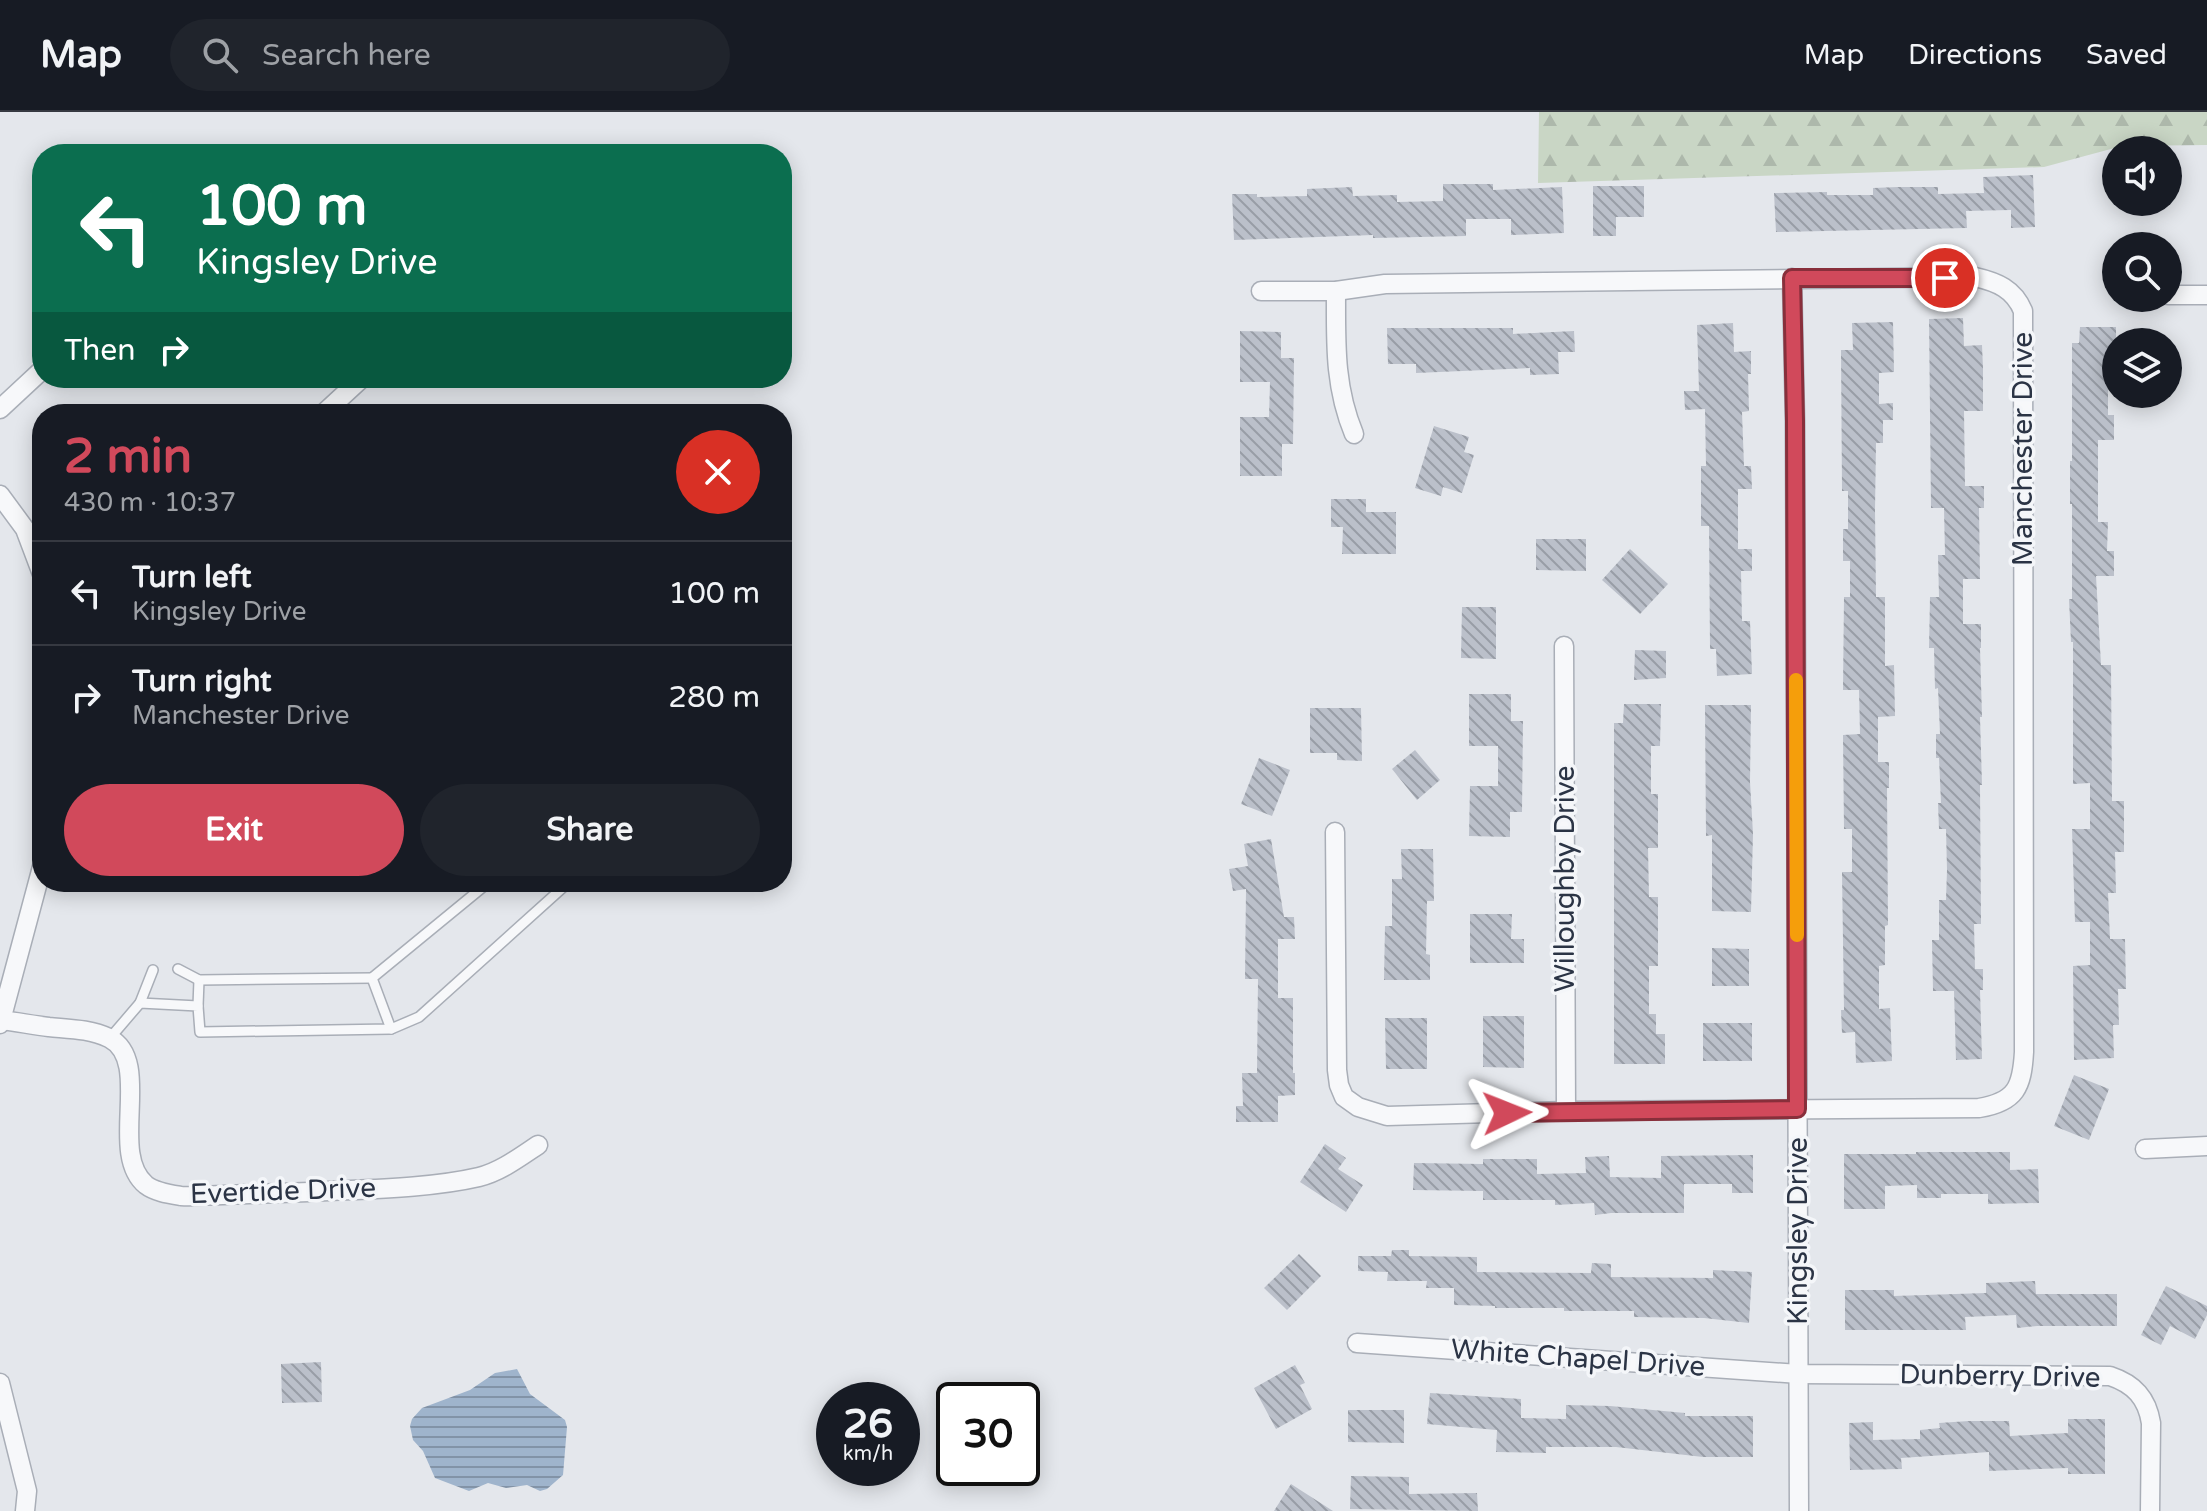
<!DOCTYPE html>
<meta charset="utf-8">
<style>
body{margin:0;font-family:"Varela Round",sans-serif;background:#20242c;color:#f1f3f6;height:100vh;display:flex;flex-direction:column;font-size:30px;white-space:nowrap}
*{box-sizing:border-box;margin:0}
p{font-size:26px;color:#9ea1a6}
.icon{flex:none;width:44px;height:44px;fill:none;stroke:currentColor;stroke-width:2;stroke-linecap:round;stroke-linejoin:round}
.map{position:relative;flex:1;overflow:hidden}
.panel{position:absolute;left:32px;top:292px;width:760px;height:488px;display:flex;flex-direction:column;background:#171b24;border-radius:32px;box-shadow:0 4px 20px #0003}
.panel>*{flex:none}
.guide{position:absolute;left:32px;top:32px;width:760px;height:244px;border-radius:32px;box-shadow:0 4px 20px #0003;background:#0b6e4f;color:#fff;overflow:hidden}
.tools{position:absolute;left:2102px;top:24px;display:grid;gap:16px}
.tools a{display:grid;place-items:center;width:80px;height:80px;border-radius:50%;background:#171b24;box-shadow:0 4px 20px #0003;font-size:40px}
.speed{position:absolute;left:816px;top:1270px;display:flex;gap:16px;font-size:40px;font-weight:700;text-align:center}
.speed>*{display:grid;place-content:center;width:104px;height:104px;border-radius:50%;background:#171b24;box-shadow:0 4px 20px #0003;line-height:1}
.speed small{font-size:20px;font-weight:400}
.speed .limit{border:4px solid #111;border-radius:12px;background:#fff;color:#111}
.pin{position:absolute;display:grid;place-items:center;width:68px;height:68px;color:#fff;margin:-34px;border:4px solid #fff;border-radius:50%;box-shadow:0 2px 8px #0007}
.me{position:absolute;width:88px;margin:-44px;rotate:88deg;stroke-linejoin:round;filter:drop-shadow(0 0 6px #0008)}
.turn{display:flex;align-items:center;gap:28px;height:168px;padding:0 32px;font-size:36px}
.turn .icon{width:104px;height:104px;stroke-width:2.5}
.turn b{display:block;font-size:56px;line-height:68px}
.then{display:flex;align-items:center;height:76px;padding:0 32px;background:#0003;gap:16px;font-size:30px}
.round{display:grid;place-items:center;flex:none;width:84px;height:84px;border-radius:42px;background:#20242c}
.overview{display:flex;align-items:center;justify-content:space-between;height:136px;padding:0 32px}
h1{font-size:48px;font-weight:700;line-height:60px;color:#d1495b}
.cta{display:flex;gap:16px;margin-top:auto;padding:16px 32px}
.cta a{flex:1;height:92px;border-radius:48px;background:#d1495b;color:#fff;font-size:32px;font-weight:700;line-height:92px;text-align:center}
.cta a+a{background:#20242c;color:#f1f3f6}
ul{padding:0;list-style:none}
li{display:flex;align-items:center;gap:24px;height:104px;padding:0 32px;border-top:2px solid #363941}
li div{flex:1}
li b{display:block;font-size:30px}
li em{font-style:normal}
header{display:flex;align-items:center;gap:48px;box-sizing:border-box;height:112px;padding:0 40px;background:#171b24;border-bottom:2px solid #363941}
header strong{font-size:38px}
nav{display:flex;gap:44px;margin-inline-start:auto;font-size:28px}
.search{width:560px;height:72px;background:#20242c;display:flex;align-items:center;gap:20px;box-sizing:border-box;padding:0 28px;border-radius:44px;color:#9ea1a6;font-size:30px}
.map>svg:first-child{display:block}
.forest{fill:url(#forest-firs)}
.water{fill:url(#water-rules)}
.building{fill:url(#building-back-hatch)}
.lines{fill:none;stroke-linecap:round;stroke-linejoin:round}
.service-casing{stroke:#a9aeb7;stroke-width:12}
.minor-casing{stroke:#a9aeb7;stroke-width:21}
.service{stroke:#f7f8fa;stroke-width:9}
.minor{stroke:#f7f8fa;stroke-width:18}
.route-casing{stroke:#882f3b;stroke-width:20}
.route{stroke:#d1495b;stroke-width:14}
.slow{stroke:#f59e0b;stroke-width:14}
.labels{text-anchor:middle;dominant-baseline:central;stroke-width:7;stroke-linejoin:round;paint-order:stroke}
.street-label{font-size:28px;fill:#2b3445;stroke:#f4f6f9}
</style>
<header>
<strong>Map</strong>
<div class="search"><svg class="icon" aria-label="search" viewBox="0 0 24 24"><circle cx="10" cy="10" r="6"/><path d="M15 15l6 6"/></svg>Search here</div>
<nav><a>Map</a><a>Directions</a><a>Saved</a></nav>
</header>
<div class="map">
<svg width="2207" height="1399" viewBox="0 0 2207 1399">
<defs>
<pattern id="forest-firs" width="22" height="20" patternUnits="userSpaceOnUse" patternTransform="scale(2)"><rect width="22" height="20" fill="#c9d6c5"/><path d="M5 1l3.5 6h-7zM16 11l3.5 6h-7z" fill="#adb8ab"/></pattern>
<pattern id="water-rules" width="6" height="5" patternUnits="userSpaceOnUse" patternTransform="scale(2)"><rect width="6" height="5" fill="#9fb4cc"/><path d="M0 2.5h6" fill="none" stroke="#8293a7"/></pattern>
<pattern id="building-back-hatch" width="6" height="6" patternUnits="userSpaceOnUse" patternTransform="scale(2)"><rect width="6" height="6" fill="#bbc0ca"/><path d="M-1 5l2 2M0 0l6 6M5-1l2 2" fill="none" stroke="#989da6"/></pattern>
</defs>
<rect width="100%" height="100%" fill="#e4e7ec"/>
<path class="forest" d="M 1539,0 L 2207,0 L 2207,33 L 2122,34 L 2044,55 L 1538,71 Z"/>
<path class="water" d="M 517,1257 L 530,1282 L 565,1308 L 567,1315 L 563,1363 L 547,1377 L 540,1379 L 527,1373 L 506,1376 L 488,1371 L 469,1379 L 435,1366 L 423,1339 L 413,1328 L 410,1314 L 412,1307 L 422,1296 L 470,1278 L 495,1261 Z"/>
<g class="building">
<path d="M 2033,63 L 2035,115 L 2011,116 L 2011,98 L 1966,99 L 1967,116 L 1776,120 L 1774,81 L 1827,80 L 1827,83 L 1873,83 L 1873,76 L 1898,75 L 1938,75 L 1938,82 L 1984,81 L 1983,65 Z"/>
<path d="M 1443,72 L 1493,72 L 1493,78 L 1562,75 L 1564,121 L 1511,123 L 1511,107 L 1466,107 L 1466,124 L 1373,126 L 1373,123 L 1234,128 L 1232,82 L 1257,82 L 1257,85 L 1307,84 L 1307,77 L 1352,75 L 1353,84 L 1397,83 L 1397,90 L 1443,89 Z"/>
<path d="M 1593,74 L 1644,74 L 1644,105 L 1616,105 L 1616,124 L 1593,124 Z"/>
<path d="M 1963,206 L 1964,234 L 1982,233 L 1983,256 L 1983,299 L 1964,299 L 1965,374 L 1984,374 L 1984,396 L 1979,396 L 1980,467 L 1963,467 L 1963,512 L 1981,512 L 1981,536 L 1980,536 L 1982,605 L 1980,605 L 1982,673 L 1980,673 L 1981,812 L 1974,812 L 1975,857 L 1983,857 L 1983,878 L 1980,878 L 1982,947 L 1956,948 L 1954,879 L 1933,879 L 1932,828 L 1939,828 L 1939,788 L 1946,788 L 1947,758 L 1946,717 L 1939,717 L 1938,691 L 1941,691 L 1939,646 L 1936,646 L 1936,622 L 1940,622 L 1938,576 L 1935,577 L 1934,536 L 1929,536 L 1930,485 L 1939,485 L 1938,443 L 1945,443 L 1944,396 L 1931,396 L 1929,207 Z"/>
<path d="M 1893,210 L 1894,260 L 1879,261 L 1879,292 L 1893,291 L 1893,308 L 1883,308 L 1883,331 L 1876,331 L 1875,399 L 1876,485 L 1885,485 L 1885,554 L 1894,553 L 1895,604 L 1878,605 L 1878,650 L 1889,650 L 1889,676 L 1887,676 L 1888,813 L 1885,814 L 1885,853 L 1879,854 L 1879,897 L 1890,896 L 1892,949 L 1856,951 L 1855,920 L 1842,921 L 1841,898 L 1844,898 L 1842,760 L 1852,760 L 1852,717 L 1844,717 L 1843,623 L 1860,622 L 1859,578 L 1843,578 L 1844,485 L 1850,485 L 1850,449 L 1843,449 L 1843,417 L 1848,417 L 1848,379 L 1842,379 L 1841,238 L 1853,238 L 1852,211 Z"/>
<path d="M 1733,211 L 1734,240 L 1751,239 L 1751,262 L 1748,262 L 1749,299 L 1742,300 L 1744,354 L 1751,354 L 1752,377 L 1738,377 L 1738,437 L 1752,437 L 1752,459 L 1741,459 L 1742,509 L 1750,509 L 1752,562 L 1717,564 L 1716,537 L 1710,537 L 1709,414 L 1701,414 L 1701,354 L 1706,354 L 1705,297 L 1685,298 L 1684,279 L 1699,279 L 1697,213 Z"/>
<path d="M 2080,215 L 2116,215 L 2116,255 L 2108,255 L 2108,303 L 2114,303 L 2114,328 L 2098,328 L 2098,410 L 2108,410 L 2107,439 L 2114,439 L 2114,464 L 2096,464 L 2101,553 L 2111,553 L 2112,689 L 2124,689 L 2124,740 L 2115,740 L 2116,781 L 2108,781 L 2110,827 L 2125,827 L 2126,877 L 2118,877 L 2119,913 L 2113,913 L 2114,946 L 2074,948 L 2073,854 L 2090,853 L 2090,810 L 2075,810 L 2072,717 L 2090,717 L 2090,671 L 2073,672 L 2073,530 L 2071,530 L 2069,487 L 2072,487 L 2072,392 L 2070,392 L 2070,349 L 2072,349 L 2072,231 L 2079,231 Z"/>
<path d="M 1387,216 L 1513,216 L 1513,222 L 1574,219 L 1575,240 L 1558,240 L 1559,262 L 1530,263 L 1530,256 L 1416,261 L 1416,252 L 1388,252 Z"/>
<path d="M 1240,219 L 1281,220 L 1281,246 L 1294,246 L 1293,332 L 1282,332 L 1282,364 L 1240,364 L 1240,305 L 1269,305 L 1270,270 L 1240,270 Z"/>
<path d="M 1434,314 L 1469,325 L 1464,340 L 1474,343 L 1462,381 L 1443,375 L 1441,384 L 1415,376 Z"/>
<path d="M 1331,387 L 1366,387 L 1366,400 L 1396,400 L 1396,442 L 1342,442 L 1343,415 L 1331,415 Z"/>
<path d="M 1536,427 L 1586,427 L 1586,459 L 1536,458 Z"/>
<path d="M 1630,437 L 1668,472 L 1640,502 L 1602,468 Z"/>
<path d="M 1462,495 L 1496,495 L 1496,547 L 1461,546 Z"/>
<path d="M 1635,538 L 1666,539 L 1666,566 L 1634,568 Z"/>
<path d="M 1469,582 L 1511,582 L 1511,609 L 1523,609 L 1522,700 L 1510,700 L 1510,725 L 1469,724 L 1470,674 L 1498,674 L 1498,634 L 1469,634 Z"/>
<path d="M 1624,592 L 1661,592 L 1660,634 L 1651,634 L 1651,682 L 1658,682 L 1658,736 L 1648,736 L 1649,785 L 1658,785 L 1658,854 L 1649,854 L 1649,902 L 1656,902 L 1656,922 L 1665,922 L 1665,952 L 1614,952 L 1614,611 L 1623,611 Z"/>
<path d="M 1705,593 L 1751,593 L 1750,670 L 1753,722 L 1751,800 L 1712,799 L 1712,723 L 1706,724 Z"/>
<path d="M 1310,596 L 1361,596 L 1362,649 L 1337,648 L 1337,641 L 1310,641 Z"/>
<path d="M 1415,638 L 1440,668 L 1417,688 L 1392,657 Z"/>
<path d="M 1259,646 L 1290,658 L 1272,704 L 1241,692 Z"/>
<path d="M 1271,727 L 1284,805 L 1294,805 L 1295,827 L 1278,827 L 1278,886 L 1293,886 L 1293,961 L 1295,961 L 1295,983 L 1278,984 L 1278,1010 L 1236,1010 L 1236,994 L 1243,994 L 1242,961 L 1257,961 L 1258,867 L 1245,867 L 1246,777 L 1233,779 L 1229,757 L 1248,754 L 1244,732 Z"/>
<path d="M 1401,737 L 1433,737 L 1434,789 L 1427,789 L 1426,842 L 1430,843 L 1430,868 L 1384,868 L 1385,814 L 1392,814 L 1392,767 L 1402,767 Z"/>
<path d="M 1470,802 L 1512,802 L 1511,827 L 1524,827 L 1524,851 L 1470,851 Z"/>
<path d="M 1712,836 L 1749,837 L 1749,874 L 1712,874 Z"/>
<path d="M 1483,904 L 1524,904 L 1524,956 L 1483,955 Z"/>
<path d="M 1385,906 L 1427,906 L 1427,957 L 1386,957 Z"/>
<rect x="1703" y="911" width="49" height="38"/>
<path d="M 2074,963 L 2109,977 L 2089,1028 L 2054,1014 Z"/>
<path d="M 1325,1032 L 1346,1046 L 1338,1057 L 1363,1073 L 1346,1100 L 1300,1070 Z"/>
<path d="M 1916,1040 L 2010,1040 L 2010,1058 L 2038,1057 L 2039,1091 L 1988,1092 L 1988,1082 L 1941,1082 L 1941,1086 L 1917,1086 L 1917,1073 L 1885,1074 L 1885,1097 L 1844,1097 L 1844,1042 L 1916,1042 Z"/>
<path d="M 1753,1043 L 1753,1081 L 1732,1081 L 1732,1072 L 1684,1072 L 1684,1101 L 1611,1101 L 1595,1103 L 1594,1091 L 1555,1093 L 1555,1088 L 1483,1088 L 1483,1079 L 1413,1078 L 1414,1051 L 1483,1052 L 1483,1047 L 1537,1047 L 1537,1062 L 1586,1061 L 1585,1045 L 1609,1044 L 1610,1065 L 1661,1066 L 1661,1044 Z"/>
<path d="M 1392,1138 L 1409,1138 L 1409,1144 L 1477,1145 L 1477,1160 L 1591,1161 L 1592,1151 L 1611,1152 L 1611,1165 L 1713,1166 L 1713,1158 L 1752,1160 L 1749,1211 L 1704,1206 L 1634,1205 L 1634,1199 L 1564,1199 L 1564,1196 L 1495,1196 L 1495,1194 L 1454,1193 L 1454,1176 L 1426,1176 L 1427,1169 L 1387,1169 L 1388,1160 L 1358,1159 L 1358,1144 L 1391,1144 Z"/>
<path d="M 1299,1142 L 1321,1164 L 1287,1198 L 1264,1176 Z"/>
<path d="M 2035,1169 L 2036,1182 L 2117,1182 L 2117,1214 L 2037,1214 L 2017,1216 L 2016,1203 L 1965,1205 L 1966,1218 L 1845,1218 L 1845,1178 L 1894,1178 L 1894,1184 L 1986,1181 L 1986,1171 Z"/>
<path d="M 2166,1174 L 2207,1194 L 2207,1203 L 2195,1227 L 2170,1214 L 2161,1233 L 2141,1223 Z"/>
<path d="M 321,1250 L 322,1290 L 282,1291 L 281,1252 Z"/>
<path d="M 1295,1253 L 1305,1271 L 1300,1273 L 1312,1297 L 1276,1317 L 1254,1276 Z"/>
<path d="M 1430,1281 L 1521,1287 L 1521,1306 L 1566,1307 L 1566,1293 L 1610,1294 L 1685,1301 L 1685,1304 L 1753,1304 L 1753,1345 L 1703,1345 L 1616,1335 L 1546,1335 L 1546,1341 L 1496,1340 L 1497,1318 L 1427,1312 Z"/>
<path d="M 1348,1298 L 1404,1298 L 1404,1331 L 1348,1330 Z"/>
<path d="M 2068,1307 L 2105,1307 L 2105,1362 L 2068,1362 L 2068,1356 L 1989,1359 L 1989,1340 L 1901,1346 L 1902,1357 L 1850,1358 L 1849,1311 L 1873,1310 L 1873,1328 L 1920,1327 L 1920,1318 L 1940,1316 L 1939,1311 L 1969,1309 L 2009,1309 L 2010,1324 L 2068,1321 Z"/>
<path d="M 1351,1364 L 1409,1365 L 1409,1382 L 1477,1381 L 1478,1399 L 1350,1397 Z"/>
<path d="M 1291,1372 L 1333,1399 L 1274,1399 Z"/>
</g>
<g class="lines">
<g class="service-casing">
<g id="service">
<path d="M 178,857 L 199,868 L 372,866"/>
<path d="M 140,891 L 153,858"/>
<path d="M 198,894 L 199,868"/>
<path d="M 391,917 L 372,866 L 489,770"/>
<path d="M 110,926 L 140,891 L 198,894 L 200,920 L 391,917 L 419,905 L 569,770"/>
</g>
</g>
<g class="minor-casing">
<g id="minor">
<path d="M 1792,166 L 1795,309 L 1799,1399"/>
<path d="M 1261,179 L 1336,179 L 1385,172 L 1975,165 C 1997,170 2014,177 2023,199 L 2024,940 C 2022,975 2016,990 1979,996 L 1566,999 L 1387,1004 L 1358,995 L 1344,985 L 1339,973 L 1337,958 L 1335,720"/>
<path d="M 1336,179 C 1336,230 1334,274 1354,322"/>
<path d="M 2168,183 L 2207,183"/>
<path d="M 0,297 L 42,258"/>
<path d="M 323,302 L 362,266"/>
<path d="M 0,383 L 25,417 L 42,462"/>
<path d="M 1564,534 L 1566,999"/>
<path d="M 1,908 C 17,910 33,913 49,915 C 70,917 90,917 109,926 C 154,949 107,1041 146,1073 C 155,1080 169,1082 181,1084 C 195,1085 209,1083 223,1083 C 252,1082 280,1081 309,1080 C 362,1077 427,1077 479,1065 C 500,1060 520,1045 538,1033"/>
<path d="M 0,912 L 42,755"/>
<path d="M 2145,1037 L 2207,1034"/>
<path d="M 1357,1231 L 1799,1262 L 2110,1264 C 2134,1272 2147,1286 2151,1311 L 2150,1399"/>
<path d="M 0,1271 L 27,1379 L 25,1399"/>
</g>
</g>
<use href="#service" class="service"/>
<use href="#minor" class="minor"/>
</g>
<g class="lines">
<g class="route-casing">
<path id="route" d="M 1507,1001 L 1797,997 L 1795,309 L 1792,166 L 1945,166"/>
</g>
<use href="#route" class="route"/>
<path class="slow" d="M 1796,568 L 1797,823"/>
</g>
<g class="labels">
<g class="street-label">
<text transform="translate(2023 337) rotate(-90)">Manchester Drive</text>
<text transform="translate(1565 767) rotate(-90)">Willoughby Drive</text>
<text transform="translate(283 1079) rotate(-2)">Evertide Drive</text>
<text transform="translate(1798 1119) rotate(-90)">Kingsley Drive</text>
<text transform="translate(1578 1246) rotate(4)">White Chapel Drive</text>
<text transform="translate(2000 1264) rotate(1)">Dunberry Drive</text>
</g>
</g>
</svg>
<div class="tools">
<a><svg class="icon" aria-label="sound" viewBox="0 0 24 24"><path d="M4 9h4l5-4v14l-5-4H4zM17 9q2 3 0 6"/></svg></a>
<a><svg class="icon" aria-label="search" viewBox="0 0 24 24"><circle cx="10" cy="10" r="6"/><path d="M15 15l6 6"/></svg></a>
<a><svg class="icon" aria-label="layers" viewBox="0 0 24 24"><path d="M12 4l9 5-9 5-9-5zM3 14l9 5 9-5"/></svg></a>
</div>
<div class="speed"><div>26<small>km/h</small></div><div class="limit">30</div></div>
<div class="pin" style="left:1945px;top:166px;background:#d93025"><svg class="icon" aria-label="arrive" viewBox="0 0 24 24"><path d="M6 21V4h12l-3 4 3 4H6"/></svg></div>
<svg class="me" style="left:1507px;top:1001px" viewBox="-20 -20 40 40"><path d="M0-17L14 15 0 8-14 15z" fill="#d1495b" stroke="#fff" stroke-width="4"/></svg>
<div class="guide">
<div class="turn"><svg class="icon" aria-label="left" viewBox="0 0 24 24"><path d="M17 20v-9H6M10 6l-5 5 5 5"/></svg><div><b>100 m</b>Kingsley Drive</div></div>
<div class="then">Then<svg class="icon" aria-label="right" viewBox="0 0 24 24"><path d="M7 20v-9h11M14 6l5 5-5 5"/></svg></div>
</div>
<section class="panel">
<div class="overview"><div><h1>2 min</h1><p>430 m · 10:37</p></div><a class="round" style="background:#d93025;color:#fff"><svg class="icon" aria-label="close" viewBox="0 0 24 24"><path d="M6 6l12 12M18 6L6 18"/></svg></a></div>
<ul>
<li><svg class="icon" aria-label="left" viewBox="0 0 24 24"><path d="M17 20v-9H6M10 6l-5 5 5 5"/></svg><div><b>Turn left</b><p>Kingsley Drive</p></div><em>100 m</em></li>
<li><svg class="icon" aria-label="right" viewBox="0 0 24 24"><path d="M7 20v-9h11M14 6l5 5-5 5"/></svg><div><b>Turn right</b><p>Manchester Drive</p></div><em>280 m</em></li>
</ul>
<div class="cta"><a>Exit</a><a>Share</a></div>
</section>
</div>
